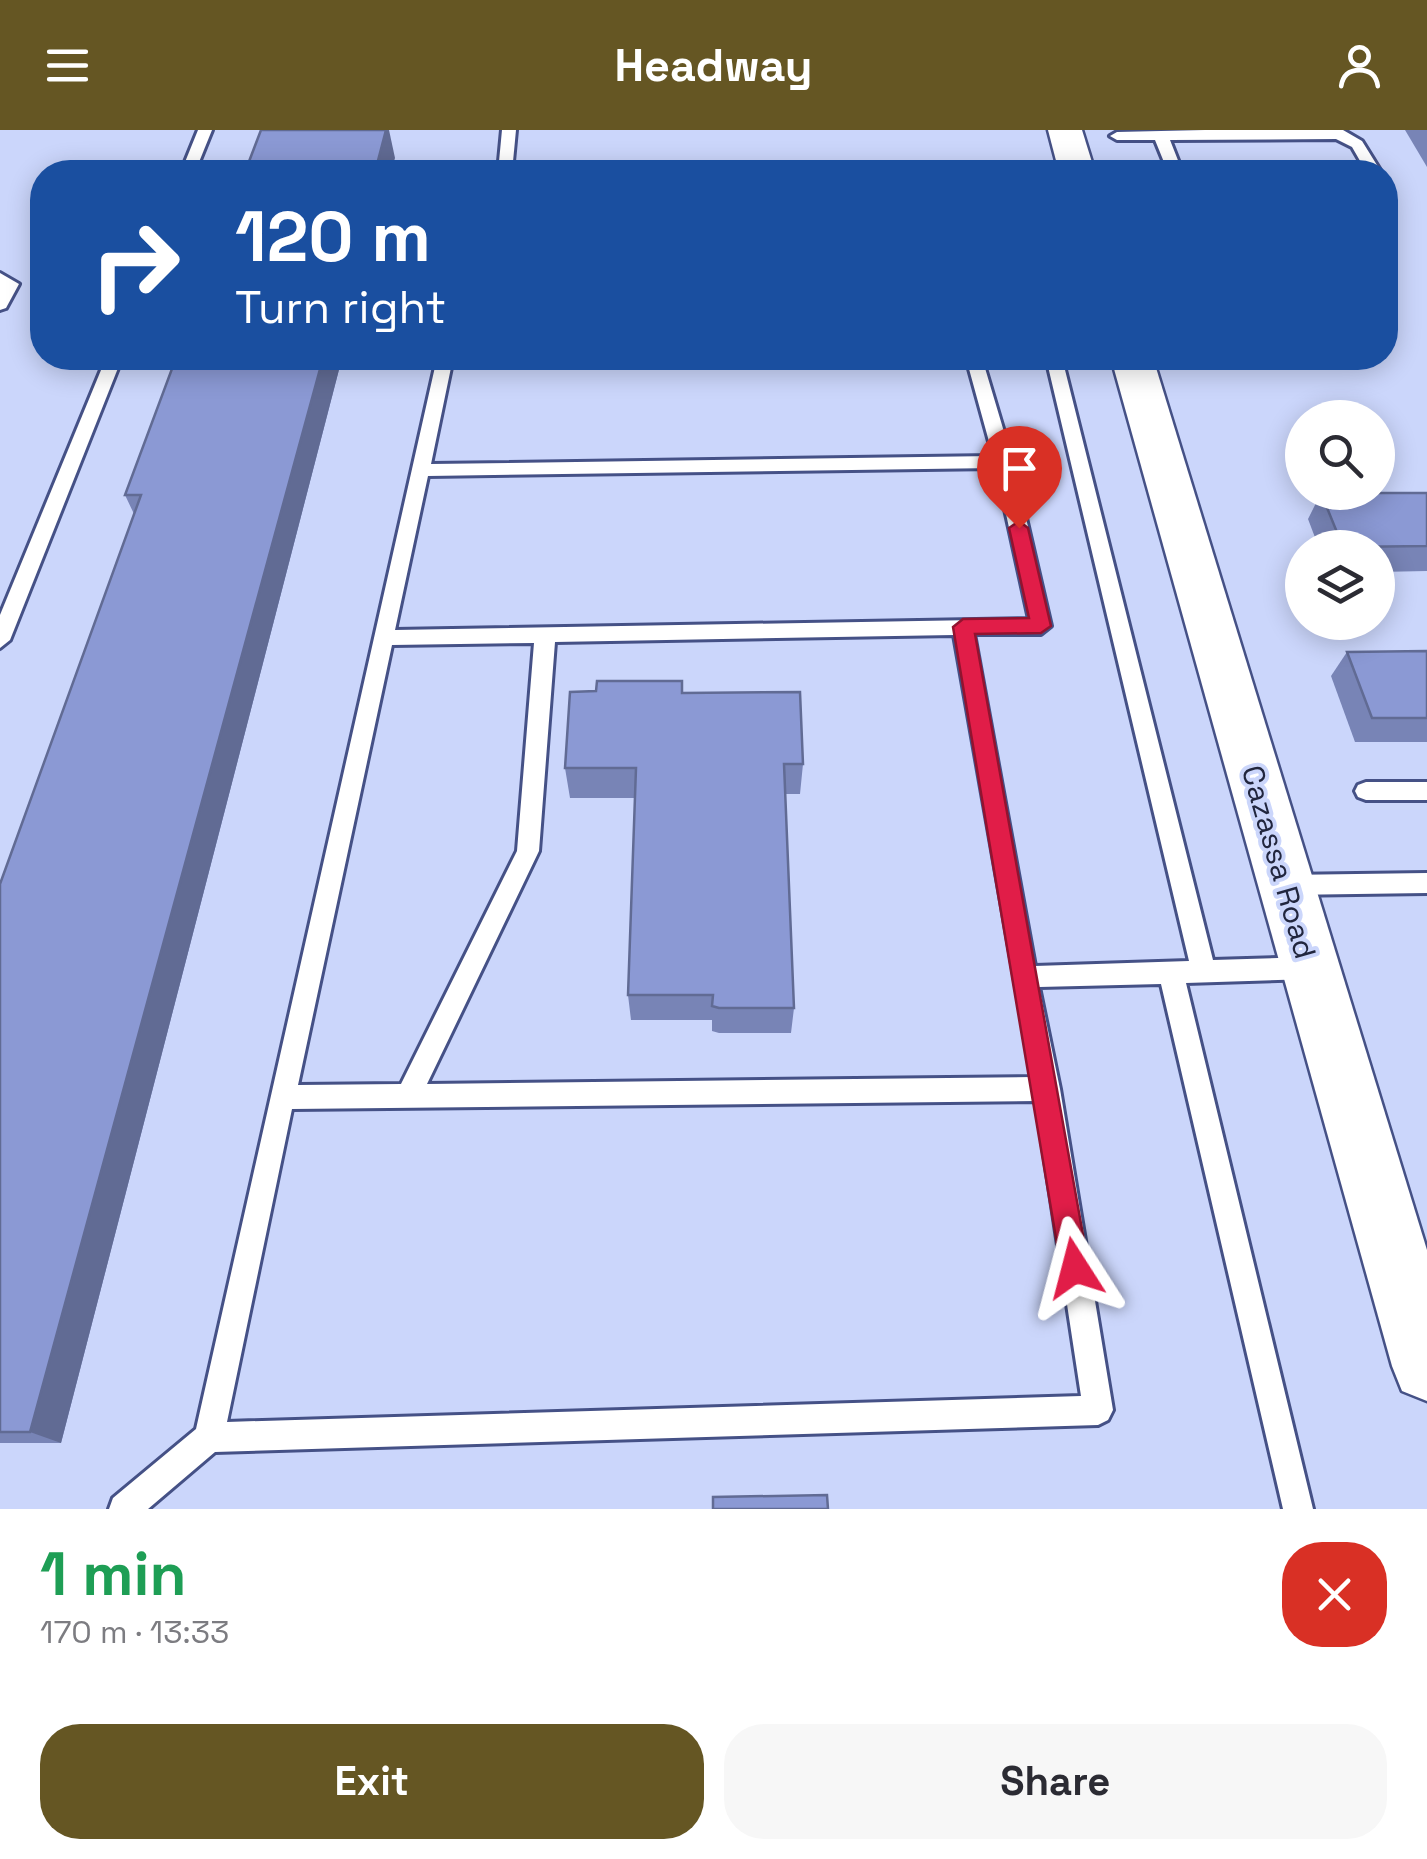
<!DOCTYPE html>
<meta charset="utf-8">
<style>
body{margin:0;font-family:"Space Grotesk",sans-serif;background:#f7f7f7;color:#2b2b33;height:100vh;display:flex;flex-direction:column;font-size:38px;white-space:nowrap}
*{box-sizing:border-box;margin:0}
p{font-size:32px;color:#7c7c81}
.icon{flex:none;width:55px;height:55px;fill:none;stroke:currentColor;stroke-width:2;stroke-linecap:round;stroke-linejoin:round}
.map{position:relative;height:1379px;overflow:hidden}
.panel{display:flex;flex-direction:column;background:#fff;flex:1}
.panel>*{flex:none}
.top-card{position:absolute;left:30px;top:30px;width:1368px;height:210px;border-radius:40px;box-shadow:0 5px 25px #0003;background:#1a4fa0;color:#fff;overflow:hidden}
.controls{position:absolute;left:1285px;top:270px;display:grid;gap:20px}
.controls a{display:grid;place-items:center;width:110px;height:110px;border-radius:50%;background:#fff;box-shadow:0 5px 25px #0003;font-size:50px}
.pin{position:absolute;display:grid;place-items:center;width:85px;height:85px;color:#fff;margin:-102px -42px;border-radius:50% 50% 50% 0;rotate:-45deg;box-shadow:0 0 10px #0007}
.pin .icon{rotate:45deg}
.me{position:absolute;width:110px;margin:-55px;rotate:351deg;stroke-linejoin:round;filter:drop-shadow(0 0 8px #0008)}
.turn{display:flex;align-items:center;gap:35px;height:210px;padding:0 40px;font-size:45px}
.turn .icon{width:130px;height:130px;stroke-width:2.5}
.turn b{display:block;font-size:70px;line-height:85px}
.round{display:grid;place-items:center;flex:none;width:105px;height:105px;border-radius:40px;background:#f7f7f7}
.headline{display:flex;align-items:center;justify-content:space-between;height:170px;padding:0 40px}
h1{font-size:60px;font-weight:800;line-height:75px;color:#1e9e55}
.button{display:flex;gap:20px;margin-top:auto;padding:20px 40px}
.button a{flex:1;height:115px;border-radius:40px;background:#655623;color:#fff;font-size:40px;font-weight:800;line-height:115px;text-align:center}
.button a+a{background:#f7f7f7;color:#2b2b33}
header{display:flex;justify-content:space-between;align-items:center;height:130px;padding:0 40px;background:#655623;color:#fff;font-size:45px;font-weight:800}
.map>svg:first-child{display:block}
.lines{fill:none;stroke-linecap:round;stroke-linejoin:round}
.service-casing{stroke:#455186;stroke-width:6}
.tertiary-casing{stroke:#455186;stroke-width:5}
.service{fill:#fff;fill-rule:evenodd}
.tertiary{fill:#fff;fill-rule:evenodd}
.wall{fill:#7884b6}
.shaded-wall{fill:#616b94}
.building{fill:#8b99d4;stroke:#616b94;stroke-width:2.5}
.route{fill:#e11d48;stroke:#92132f;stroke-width:2.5}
.labels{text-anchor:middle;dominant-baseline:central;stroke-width:8;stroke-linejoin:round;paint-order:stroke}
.street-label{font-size:30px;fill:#21263e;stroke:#cbd6fb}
</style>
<header><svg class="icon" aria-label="menu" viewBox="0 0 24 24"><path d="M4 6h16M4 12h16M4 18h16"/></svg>Headway<svg class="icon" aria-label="person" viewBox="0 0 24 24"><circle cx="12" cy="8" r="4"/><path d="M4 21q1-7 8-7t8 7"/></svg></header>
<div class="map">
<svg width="1427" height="1379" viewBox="0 0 1427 1379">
<rect width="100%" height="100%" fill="#cbd6fb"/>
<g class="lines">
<g class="service-casing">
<g id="service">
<path d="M 198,0 L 212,0 L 195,42 L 181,42 Z"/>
<path d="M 502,0 L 516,0 L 512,42 L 498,42 Z"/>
<path d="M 1205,0 L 1343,0 L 1362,11 L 1380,40 L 1168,42 L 1155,10 L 1117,10 L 1110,6 L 1117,2 ZM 1336,9 L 1352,17 L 1363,36 L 1181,38 L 1170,10 Z"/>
<path d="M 0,143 L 19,154 L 6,178 L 0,180 Z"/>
<path d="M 106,228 L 122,228 L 10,510 L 0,518 L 0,485 Z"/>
<path d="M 437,228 L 453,228 L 431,334 L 993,326 L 966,228 L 982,228 L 1013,332 L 1051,496 L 1041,504 L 974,504 L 1035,836 L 1189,831 L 1046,228 L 1062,228 L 1213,830 L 1310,827 L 1319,830 L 1322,838 L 1319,846 L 1310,849 L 1186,853 L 1313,1379 L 1283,1379 L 1161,854 L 1039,857 L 1060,959 L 1113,1280 L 1108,1290 L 1098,1295 L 215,1322 L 148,1379 L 109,1379 L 113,1368 L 196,1299 ZM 996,338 L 1029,489 L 395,500 L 428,346 ZM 954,505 L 1032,947 L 427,954 L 539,721 L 555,512 ZM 534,513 L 517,721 L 401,954 L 298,955 L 392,515 ZM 1036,971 L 1081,1266 L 227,1292 L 292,979 Z"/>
<path d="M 1366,652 L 1427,652 L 1427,670 L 1366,670 L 1358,667 L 1355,661 L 1358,655 Z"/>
<path d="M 1427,743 L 1427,763 L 1286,765 L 1278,762 L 1274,755 L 1278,748 L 1286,745 Z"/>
</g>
</g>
<g class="tertiary-casing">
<g id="tertiary">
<path d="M 1048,0 L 1082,0 L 1095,42 L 1059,42 Z"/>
<path d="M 1111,228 L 1153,228 L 1427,1120 L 1427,1271 L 1402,1261 L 1392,1236 Z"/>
</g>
</g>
<use href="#service" class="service"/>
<use href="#tertiary" class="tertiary"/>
</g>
<g class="wall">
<path d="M 1405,0 L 1427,0 L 1427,37 Z"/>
<path d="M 176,228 L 342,228 L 61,1313 L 0,1313 L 0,754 L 134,384 L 125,365 Z"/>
<path d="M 1321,363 L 1427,363 L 1427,441 L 1378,442 L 1378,418 L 1319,418 L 1308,389 Z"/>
<path d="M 1427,521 L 1427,612 L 1355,612 L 1331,546 L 1347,522 Z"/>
<path d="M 596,561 L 683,563 L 803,634 L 800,664 L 785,664 L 794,878 L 791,903 L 719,903 L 712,901 L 712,890 L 631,890 L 628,865 L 635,668 L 570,668 L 565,638 Z"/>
</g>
<g class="shaded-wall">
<path d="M 386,0 L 389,0 L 395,28 L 391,42 L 375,42 Z"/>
<path d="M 323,228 L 342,228 L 61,1313 L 30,1302 Z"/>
</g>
<g class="building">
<path d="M 261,0 L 386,0 L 375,42 L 245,42 Z"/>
<path d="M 176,228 L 323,228 L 30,1302 L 0,1302 L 0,754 L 141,365 L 125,365 Z"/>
<path d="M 1321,363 L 1427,363 L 1427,416 L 1343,417 Z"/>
<path d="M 1427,521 L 1427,588 L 1372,588 L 1347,522 Z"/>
<path d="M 597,551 L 682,551 L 682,563 L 800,562 L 803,634 L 784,634 L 794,878 L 719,878 L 712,876 L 713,865 L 628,865 L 636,638 L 565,638 L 570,562 L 596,561 Z"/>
<path d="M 827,1365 L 828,1379 L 713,1379 L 713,1367 Z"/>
</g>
<path class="route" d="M 1019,391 L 1028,398 L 1051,496 L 1041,503 L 975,504 L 1089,1138 L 1085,1147 L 1075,1152 L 1065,1147 L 1061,1138 L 953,497 L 963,489 L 1029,488 L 1009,398 Z"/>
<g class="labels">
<g class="street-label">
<text transform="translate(1279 732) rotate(74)">Cazassa Road</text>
</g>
</g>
</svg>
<div class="controls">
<a><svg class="icon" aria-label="search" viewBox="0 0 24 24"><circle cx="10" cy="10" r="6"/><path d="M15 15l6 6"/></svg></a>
<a><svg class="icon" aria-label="layers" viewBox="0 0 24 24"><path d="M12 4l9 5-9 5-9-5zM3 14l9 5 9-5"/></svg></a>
</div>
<div class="pin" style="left:1019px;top:398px;background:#d93025"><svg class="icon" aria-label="arrive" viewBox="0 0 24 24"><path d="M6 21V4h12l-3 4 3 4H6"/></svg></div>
<svg class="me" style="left:1075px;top:1138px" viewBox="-20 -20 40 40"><path d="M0-17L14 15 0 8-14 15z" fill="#e11d48" stroke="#fff" stroke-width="4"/></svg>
<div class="top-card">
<div class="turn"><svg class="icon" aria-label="right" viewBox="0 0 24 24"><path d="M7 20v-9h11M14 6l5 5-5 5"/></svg><div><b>120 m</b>Turn right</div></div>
</div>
</div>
<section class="panel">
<div class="headline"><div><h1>1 min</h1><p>170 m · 13:33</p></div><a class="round" style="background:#d93025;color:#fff"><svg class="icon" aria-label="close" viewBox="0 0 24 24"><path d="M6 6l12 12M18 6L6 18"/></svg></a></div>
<div class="button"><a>Exit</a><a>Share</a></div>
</section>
